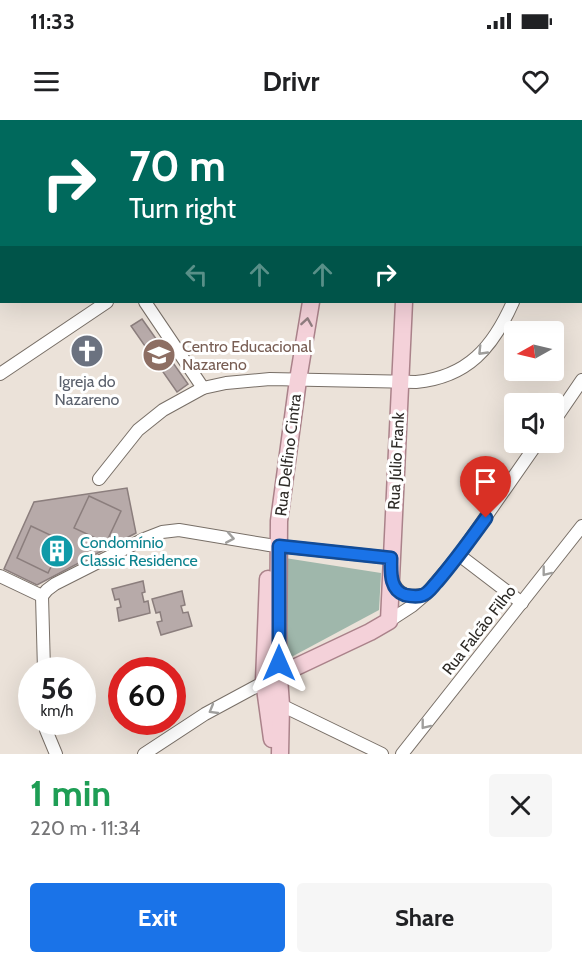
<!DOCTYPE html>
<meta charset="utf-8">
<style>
body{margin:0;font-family:Cabin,sans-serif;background:#f6f6f6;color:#202124;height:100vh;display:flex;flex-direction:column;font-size:22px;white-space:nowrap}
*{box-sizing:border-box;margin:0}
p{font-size:20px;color:#757577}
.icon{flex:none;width:33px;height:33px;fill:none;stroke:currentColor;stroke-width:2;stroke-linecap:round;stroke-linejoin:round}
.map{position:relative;height:634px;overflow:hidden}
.drawer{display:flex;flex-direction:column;background:#fff;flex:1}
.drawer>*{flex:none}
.top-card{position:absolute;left:0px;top:0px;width:582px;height:183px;box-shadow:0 6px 24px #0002;background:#00695c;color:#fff;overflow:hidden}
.needle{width:39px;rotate:262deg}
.tools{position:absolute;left:504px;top:201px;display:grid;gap:12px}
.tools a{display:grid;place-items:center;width:60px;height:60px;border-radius:6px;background:#fff;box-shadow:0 6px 24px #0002;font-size:30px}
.speed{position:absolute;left:18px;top:537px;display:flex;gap:12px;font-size:30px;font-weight:700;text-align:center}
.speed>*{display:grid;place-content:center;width:78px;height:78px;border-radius:50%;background:#fff;box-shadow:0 6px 24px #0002;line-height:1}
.speed small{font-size:15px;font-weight:400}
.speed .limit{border:9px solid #d22;background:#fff;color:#111}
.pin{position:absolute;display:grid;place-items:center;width:51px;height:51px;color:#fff;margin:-62px -26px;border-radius:50% 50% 50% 0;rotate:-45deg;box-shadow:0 0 6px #0007}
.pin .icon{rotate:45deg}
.me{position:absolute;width:66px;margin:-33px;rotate:0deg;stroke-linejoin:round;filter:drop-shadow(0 0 4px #0008)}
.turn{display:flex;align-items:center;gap:21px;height:126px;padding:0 30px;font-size:27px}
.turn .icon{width:78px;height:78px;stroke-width:2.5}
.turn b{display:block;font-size:42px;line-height:51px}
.lanes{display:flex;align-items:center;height:57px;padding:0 30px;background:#0003;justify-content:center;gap:30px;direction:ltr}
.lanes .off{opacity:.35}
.round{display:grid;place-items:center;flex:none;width:63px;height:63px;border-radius:6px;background:#f6f6f6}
.summary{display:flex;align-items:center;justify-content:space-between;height:102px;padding:0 30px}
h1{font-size:36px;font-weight:700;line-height:45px;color:#1e9e55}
.cta{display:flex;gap:12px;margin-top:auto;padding:12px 30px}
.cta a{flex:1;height:69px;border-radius:6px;background:#1a73e8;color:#fff;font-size:24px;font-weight:700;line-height:69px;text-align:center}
.cta a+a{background:#f6f6f6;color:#202124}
.status{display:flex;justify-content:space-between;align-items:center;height:42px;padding:0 30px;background:#fff;direction:ltr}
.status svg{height:16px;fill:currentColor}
header{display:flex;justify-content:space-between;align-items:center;height:78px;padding:0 30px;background:#fff;font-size:27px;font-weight:700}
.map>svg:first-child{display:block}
.medical{fill:#edd2d3}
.green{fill:#9fb7ab}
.building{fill:#b7aaa9;stroke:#8b7e7d;stroke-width:1.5}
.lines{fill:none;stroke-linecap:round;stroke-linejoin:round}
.minor-casing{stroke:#786f67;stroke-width:14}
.major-casing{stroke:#aa828a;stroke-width:19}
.minor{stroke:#fff;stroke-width:12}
.major{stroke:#f4d1d9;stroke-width:16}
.oneway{stroke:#907e80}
.oneway2{stroke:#a09f9d}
.route-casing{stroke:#114b97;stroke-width:15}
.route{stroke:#1a73e8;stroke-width:10}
.labels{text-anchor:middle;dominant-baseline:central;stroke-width:6;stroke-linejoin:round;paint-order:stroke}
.education-label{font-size:16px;fill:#785e54;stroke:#fff;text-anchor:start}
.worship-label{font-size:16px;fill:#5b616d;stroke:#fff}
.street-label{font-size:16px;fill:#2d2a26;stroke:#fff}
.culture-label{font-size:16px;fill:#0d838f;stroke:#fff;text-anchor:start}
</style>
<div class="status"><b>11:33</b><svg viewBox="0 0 49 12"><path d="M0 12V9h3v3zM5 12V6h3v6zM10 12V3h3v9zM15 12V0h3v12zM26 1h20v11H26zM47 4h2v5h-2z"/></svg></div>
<header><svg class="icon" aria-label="menu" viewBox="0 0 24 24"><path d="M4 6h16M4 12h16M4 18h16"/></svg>Drivr<svg class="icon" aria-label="heart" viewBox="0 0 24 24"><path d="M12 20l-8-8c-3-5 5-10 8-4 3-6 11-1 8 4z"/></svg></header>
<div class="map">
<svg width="582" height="634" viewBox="0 0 582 634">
<rect width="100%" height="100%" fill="#ebe2d9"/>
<path class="medical" d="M 0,0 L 168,0 L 167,2 L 2,2 L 1,84 L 0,84 Z"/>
<path class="green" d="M 285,438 L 381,453 L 379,490 L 282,542 Z"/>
<g class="building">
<path d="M 142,199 L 188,264 L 177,272 L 131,206 Z"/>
<path d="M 127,368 L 136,413 L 37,465 L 4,449 L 34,382 Z"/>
<path d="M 89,376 L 121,391 L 106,423 L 74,408 Z"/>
<path d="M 31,406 L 63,421 L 48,453 L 17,438 Z"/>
<path d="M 143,461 L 145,472 L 142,473 L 144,482 L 148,481 L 150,493 L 119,501 L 117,488 L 121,487 L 119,479 L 115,480 L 112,469 Z"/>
<path d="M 182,471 L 185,485 L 181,486 L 183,493 L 188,492 L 192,506 L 161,515 L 157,502 L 162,501 L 160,492 L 156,493 L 152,479 Z"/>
</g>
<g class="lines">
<g class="minor-casing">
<g id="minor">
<path d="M 580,71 L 582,71"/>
<path d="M 145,182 L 203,268"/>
<path d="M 0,254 L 107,182"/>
<path d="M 554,301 L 582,260"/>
<path d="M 99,359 L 138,310 L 163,290 L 203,268 L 226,263 L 270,259 L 416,262 C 468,257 493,227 513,182"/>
<path d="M 459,435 L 522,483"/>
<path d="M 0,456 L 42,476"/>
<path d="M 391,458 C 399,476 407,478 426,474"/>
<path d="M 42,476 L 47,470 L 55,464 L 144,419 L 162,412 L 179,410 L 269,425 L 391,438"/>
<path d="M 42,476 L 44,550"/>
<path d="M 389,501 L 412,486 L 426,474 L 459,435 L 538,322"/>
<path d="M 281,585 L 382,634"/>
<path d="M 46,602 L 46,610 L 56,634"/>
<path d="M 144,634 L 205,594 L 270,559"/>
<path d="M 402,634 L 582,406"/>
</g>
</g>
<g class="major-casing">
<g id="major">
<path d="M 287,0 L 293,2"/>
<path d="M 492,0 L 496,2"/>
<path d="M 335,2 L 335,0"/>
<path d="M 414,2 L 415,0"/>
<path d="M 580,33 L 582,33"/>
<path d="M 580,55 L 582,56"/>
<path d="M 268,459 L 264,561 L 272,619"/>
<path d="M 279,555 L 370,512 L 389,501 L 404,182"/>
<path d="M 280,634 L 281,585 L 278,543 L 279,401 L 298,260 L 311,182"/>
</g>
</g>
<use href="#minor" class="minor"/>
<use href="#major" class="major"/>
</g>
<defs><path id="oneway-chevron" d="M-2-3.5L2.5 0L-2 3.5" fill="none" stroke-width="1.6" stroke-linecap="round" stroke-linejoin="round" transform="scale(1.5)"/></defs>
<use class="oneway" href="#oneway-chevron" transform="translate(307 202) rotate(-81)"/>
<g class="oneway2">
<use href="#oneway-chevron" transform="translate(482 231) rotate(134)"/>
<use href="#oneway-chevron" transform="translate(230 418) rotate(10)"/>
<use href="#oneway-chevron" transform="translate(546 452) rotate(128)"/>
<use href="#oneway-chevron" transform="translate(213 590) rotate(150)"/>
<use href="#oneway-chevron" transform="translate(425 605) rotate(128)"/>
</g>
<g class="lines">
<g class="route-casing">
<path id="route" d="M 279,543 L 279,426 L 391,438 C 391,451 389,470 405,475 C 410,476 418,477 423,475 C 429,473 433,466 437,462 C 455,441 470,420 486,398"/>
</g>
<use href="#route" class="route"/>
</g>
<defs>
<g id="church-disc" transform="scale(1.725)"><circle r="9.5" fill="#6b7280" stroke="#fff"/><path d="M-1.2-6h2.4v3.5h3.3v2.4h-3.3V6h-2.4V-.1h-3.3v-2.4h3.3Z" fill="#fff"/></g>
<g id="university-disc" transform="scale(1.725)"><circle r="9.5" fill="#8d6e63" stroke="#fff"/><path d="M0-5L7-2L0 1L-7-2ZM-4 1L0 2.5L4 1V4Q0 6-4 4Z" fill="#fff"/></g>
<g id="building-disc" transform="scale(1.725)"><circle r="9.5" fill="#0f9aa8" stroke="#fff"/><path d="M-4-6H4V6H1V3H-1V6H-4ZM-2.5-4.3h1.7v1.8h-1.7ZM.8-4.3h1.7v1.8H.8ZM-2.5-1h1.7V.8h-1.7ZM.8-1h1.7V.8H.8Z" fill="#fff"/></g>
</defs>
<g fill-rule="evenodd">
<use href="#church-disc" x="87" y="231"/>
<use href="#university-disc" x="159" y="235"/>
<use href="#building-disc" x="57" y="431"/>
</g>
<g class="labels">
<g class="education-label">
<text x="182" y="226">Centro Educacional<tspan x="182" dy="18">Nazareno</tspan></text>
</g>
<g class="worship-label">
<text x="87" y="261">Igreja do<tspan x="87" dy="18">Nazareno</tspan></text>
</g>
<g class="street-label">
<text transform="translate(288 335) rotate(-83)">Rua Delfino Cintra</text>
<text transform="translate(396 341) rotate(-87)">Rua Júlio Frank</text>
<text transform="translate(479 510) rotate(-52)">Rua Falcão Filho</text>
</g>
<g class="culture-label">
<text x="80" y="422">Condomínio<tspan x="80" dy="18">Classic Residence</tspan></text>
</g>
</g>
</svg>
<div class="tools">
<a><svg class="needle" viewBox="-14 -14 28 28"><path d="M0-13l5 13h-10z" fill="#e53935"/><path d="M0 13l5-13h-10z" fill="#757577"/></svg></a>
<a><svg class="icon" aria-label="sound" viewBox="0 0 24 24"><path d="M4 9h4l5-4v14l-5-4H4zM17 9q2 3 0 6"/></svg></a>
</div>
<div class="speed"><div>56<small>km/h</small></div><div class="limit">60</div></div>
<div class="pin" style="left:486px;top:398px;background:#d93025"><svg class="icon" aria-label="arrive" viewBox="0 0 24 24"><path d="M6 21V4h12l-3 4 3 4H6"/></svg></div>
<svg class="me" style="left:279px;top:543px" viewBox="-20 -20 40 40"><path d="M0-17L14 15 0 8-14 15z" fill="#1a73e8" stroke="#fff" stroke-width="4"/></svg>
<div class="top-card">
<div class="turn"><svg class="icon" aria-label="right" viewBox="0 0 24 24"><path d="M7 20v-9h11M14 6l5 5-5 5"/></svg><div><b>70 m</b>Turn right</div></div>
<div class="lanes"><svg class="icon off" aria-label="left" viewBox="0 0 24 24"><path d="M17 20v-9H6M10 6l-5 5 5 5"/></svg><svg class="icon off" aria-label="ahead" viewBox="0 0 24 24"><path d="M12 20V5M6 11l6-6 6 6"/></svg><svg class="icon off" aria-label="ahead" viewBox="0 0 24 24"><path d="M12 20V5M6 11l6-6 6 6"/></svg><svg class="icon" aria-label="right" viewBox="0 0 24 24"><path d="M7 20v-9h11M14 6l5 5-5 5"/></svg></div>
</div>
</div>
<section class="drawer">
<div class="summary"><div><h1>1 min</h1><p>220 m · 11:34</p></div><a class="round"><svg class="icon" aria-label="close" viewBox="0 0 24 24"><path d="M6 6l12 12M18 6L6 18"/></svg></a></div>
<div class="cta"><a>Exit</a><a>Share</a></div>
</section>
